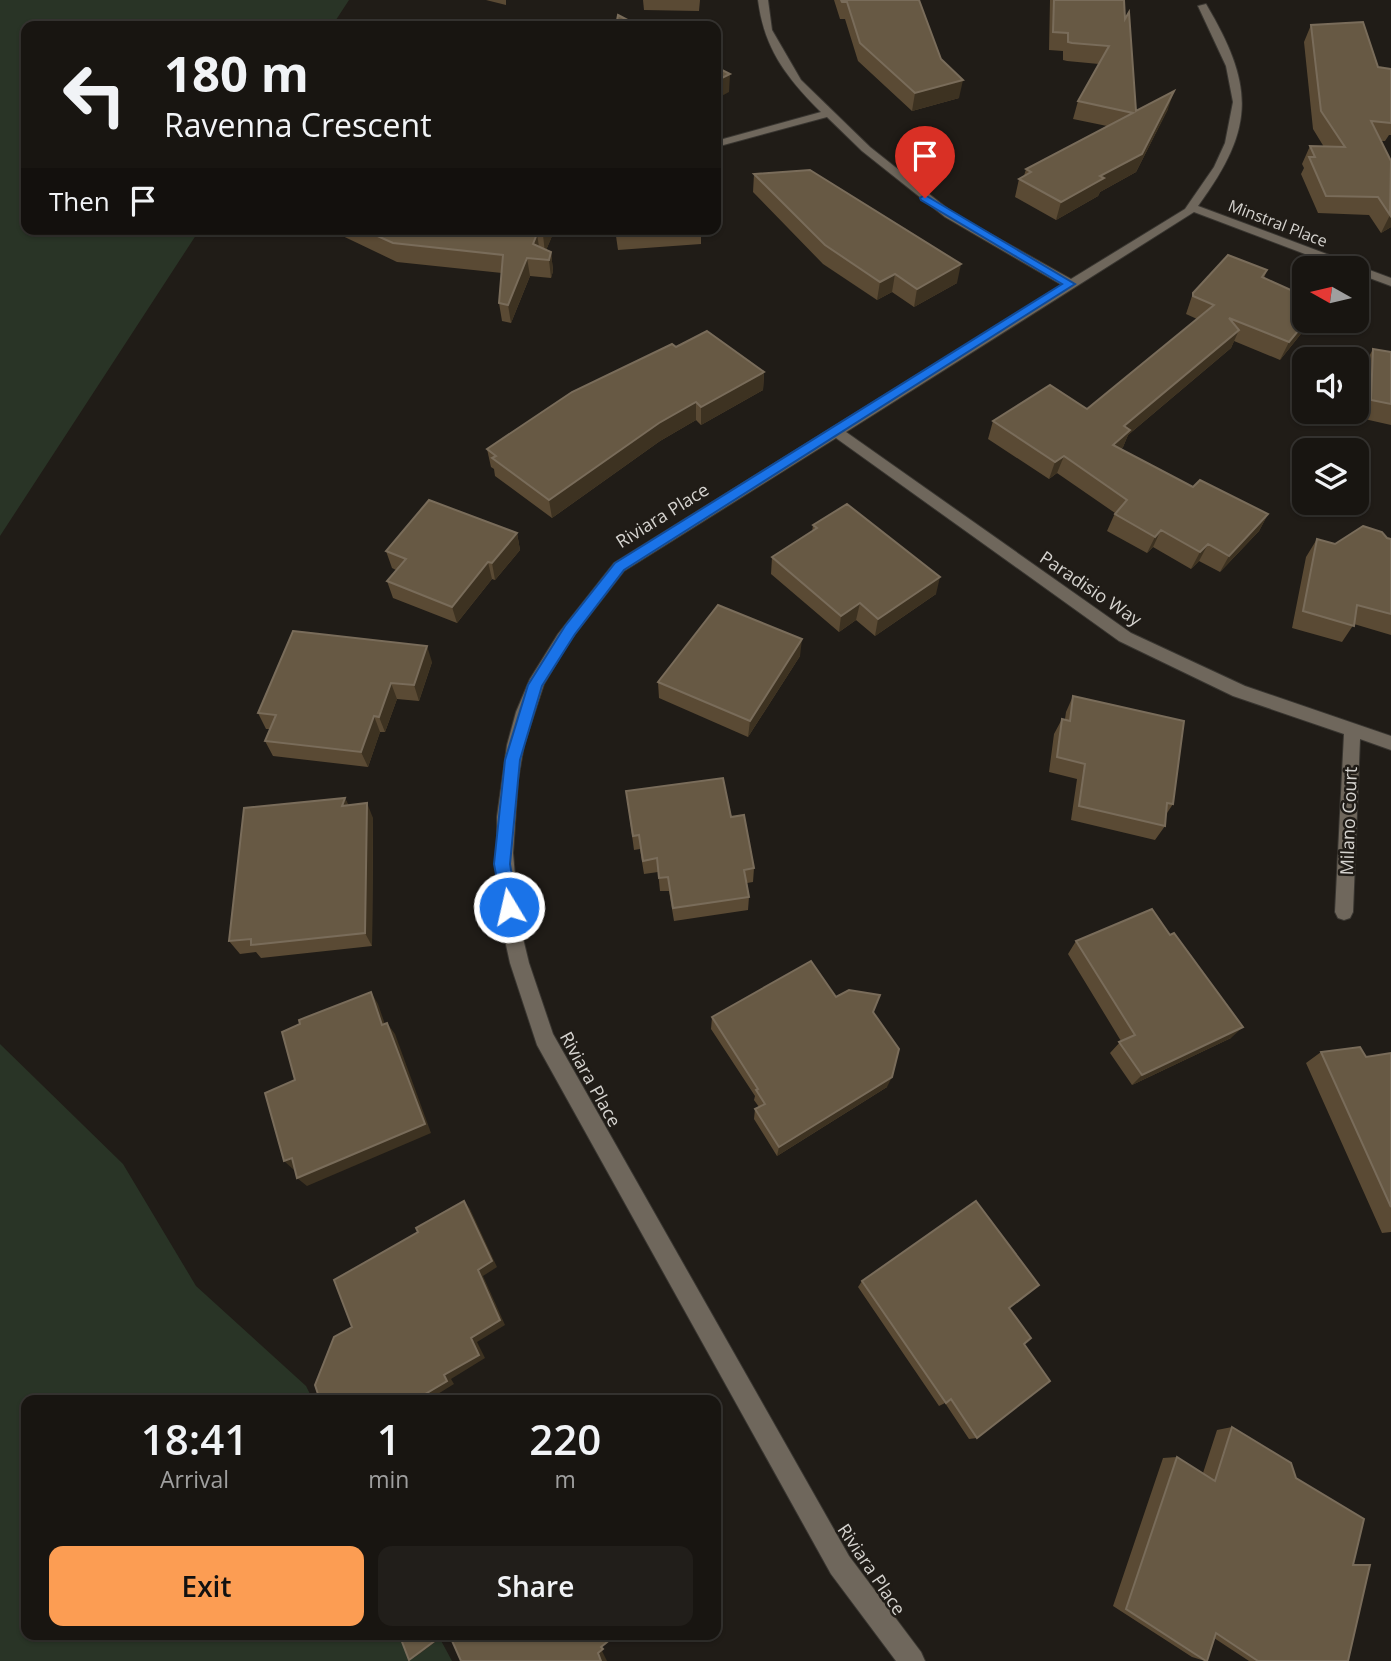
<!DOCTYPE html>
<style>
body{margin:0;font-family:"Open Sans",sans-serif;background:#211e1a;color:#f1f3f6;height:100vh;display:flex;flex-direction:column;font-size:26px;white-space:nowrap}
*{box-sizing:border-box;margin:0}
p{font-size:23px;color:#9f9f9f}
.icon{flex:none;width:38px;height:38px;fill:none;stroke:currentColor;stroke-width:2;stroke-linecap:round;stroke-linejoin:round}
.map{position:relative;flex:1;overflow:hidden}
.panel{position:absolute;left:21px;top:1395px;width:700px;height:245px;display:flex;flex-direction:column;background:#181511;border-radius:14px;box-shadow:0 2px 5px #0004,0 0 0 2px #363431}
.panel>*{flex:none}
.top-card{position:absolute;left:21px;top:21px;width:700px;height:214px;border-radius:14px;box-shadow:0 2px 5px #0004,0 0 0 2px #363431;background:#181511;color:#f1f3f6;overflow:hidden}
.needle{width:46px;rotate:278deg}
.tools{position:absolute;left:1292px;top:256px;display:grid;gap:14px}
.tools a{display:grid;place-items:center;width:77px;height:77px;border-radius:14px;background:#181511;box-shadow:0 2px 5px #0004,0 0 0 2px #363431;font-size:35px}
.pin{position:absolute;display:grid;place-items:center;width:60px;height:60px;color:#fff;margin:-72px -30px;border-radius:50% 50% 50% 0;rotate:-45deg;box-shadow:0 0 7px #0007}
.pin .icon{rotate:45deg}
.me{position:absolute;width:77px;margin:-38px;rotate:351deg;stroke-linejoin:round;filter:drop-shadow(0 0 5px #0008)}
.turn{display:flex;align-items:center;gap:24px;height:147px;padding:0 28px;font-size:32px}
.turn .icon{width:91px;height:91px;stroke-width:2.5}
.turn b{display:block;font-size:49px;line-height:60px}
.then{display:flex;align-items:center;height:66px;padding:0 28px;background:#0003;gap:14px;font-size:26px}
.eta{display:flex;justify-content:space-evenly;align-items:center;height:119px;text-align:center}
.eta b{font-size:42px;font-weight:600;line-height:49px}
.primary-button{display:flex;gap:14px;margin-top:auto;padding:14px 28px}
.primary-button a{flex:1;height:80px;border-radius:14px;background:#fc9d53;color:#111;font-size:28px;font-weight:600;line-height:80px;text-align:center}
.primary-button a+a{background:#211e1a;color:#f1f3f6}
.map>svg:first-child{display:block}
.green{fill:#293426}
.lines{fill:none;stroke-linecap:round;stroke-linejoin:round}
.minor-casing{stroke:#393631;stroke-width:2}
.minor{fill:#6f675c;fill-rule:evenodd}
.wall{fill:#5a4a34}
.shaded-wall{fill:#3d3221}
.building{fill:#675944;stroke:#796c5a;stroke-width:2}
.route{fill:#1a73e8;stroke:#114b97;stroke-width:2}
.labels{text-anchor:middle;dominant-baseline:central;stroke-width:5;stroke-linejoin:round;paint-order:stroke}
.far-street-label{font-size:16px;fill:#d5d3cf;stroke:#201c17}
.street-label{font-size:18px;fill:#d5d3cf;stroke:#201c17}
</style>
<div class="map">
<svg width="1391" height="1661" viewBox="0 0 1391 1661">
<rect width="100%" height="100%" fill="#201c17"/>
<g class="green">
<path d="M 0,0 L 349,0 L 332,26 L 26,26 L 26,229 L 200,229 L 0,536 Z"/>
<path d="M 0,1044 L 123,1164 L 196,1286 L 306,1386 L 313,1400 L 26,1400 L 26,1634 L 438,1635 L 452,1661 L 0,1661 Z"/>
</g>
<g class="lines">
<g class="minor-casing">
<path id="minor" d="M 758,0 L 768,0 L 772,30 L 801,80 L 870,147 L 953,213 L 1071,279 L 1185,209 L 1214,167 L 1225,143 L 1233,102 L 1226,66 L 1198,6 L 1206,4 C 1255,87 1255,128 1198,206 L 1391,278 L 1391,286 L 1356,273 L 1356,268 L 1342,268 L 1194,212 L 846,432 L 1131,633 L 1245,686 L 1391,736 L 1391,750 L 1360,739 L 1353,912 L 1350,918 L 1344,920 L 1338,918 L 1335,912 L 1344,734 L 1233,696 L 1119,641 L 836,438 L 624,571 L 569,642 L 544,684 L 524,745 L 518,780 L 513,853 L 519,922 L 529,963 L 553,1034 L 849,1556 L 921,1652 L 925,1661 L 896,1661 L 831,1574 L 537,1045 L 510,963 L 501,922 L 497,889 L 497,817 L 507,745 L 516,712 L 530,679 L 558,634 L 614,563 L 1062,285 L 945,217 L 862,151 L 827,117 L 716,147 L 716,141 L 821,112 C 787,78 764,49 758,0 Z"/>
</g>
<use href="#minor" class="minor"/>
</g>
<g class="wall">
<path d="M 486,0 L 506,0 L 506,5 Z"/>
<path d="M 643,0 L 700,0 L 699,11 L 644,10 Z"/>
<path d="M 834,0 L 919,0 L 941,59 L 959,98 L 912,111 L 858,61 L 845,19 L 840,19 Z"/>
<path d="M 1050,0 L 1124,0 L 1125,19 L 1136,111 L 1168,109 L 1136,172 L 1100,192 L 1098,196 L 1056,220 L 1015,197 L 1019,179 L 1024,176 L 1026,169 L 1107,126 L 1073,119 L 1078,101 L 1099,64 L 1067,61 L 1063,60 L 1063,51 L 1049,50 Z"/>
<path d="M 1311,25 L 1378,67 L 1391,69 L 1391,135 L 1389,135 L 1385,141 L 1381,141 L 1391,161 L 1391,227 L 1381,233 L 1369,215 L 1318,213 L 1301,174 L 1304,168 L 1302,164 L 1310,146 L 1324,147 L 1313,129 L 1304,42 Z"/>
<path d="M 754,174 L 957,283 L 914,307 L 892,292 L 877,300 L 823,264 L 753,192 Z"/>
<path d="M 328,229 L 555,229 L 546,250 L 551,252 L 553,271 L 551,278 L 530,276 L 511,323 L 502,321 L 499,303 L 502,273 L 397,262 Z"/>
<path d="M 615,229 L 701,229 L 701,244 L 618,250 Z"/>
<path d="M 1267,270 L 1264,278 L 1304,320 L 1312,320 L 1280,360 L 1234,341 L 1231,348 L 1128,435 L 1123,447 L 1121,449 L 1193,487 L 1268,514 L 1259,531 L 1220,572 L 1199,561 L 1191,569 L 1153,547 L 1147,553 L 1107,531 L 1115,513 L 1057,473 L 1049,479 L 988,439 L 993,421 L 1087,409 L 1197,319 L 1186,314 L 1193,293 Z"/>
<path d="M 676,347 L 764,372 L 763,390 L 701,425 L 696,420 L 660,441 L 552,518 L 495,476 L 494,469 L 491,467 L 487,449 Z"/>
<path d="M 1373,349 L 1391,352 L 1391,425 L 1360,418 L 1363,368 Z"/>
<path d="M 813,525 L 936,594 L 875,636 L 856,620 L 839,632 L 771,574 L 772,557 L 812,532 Z"/>
<path d="M 517,533 L 520,550 L 495,580 L 492,579 L 457,623 L 393,598 L 387,581 L 396,570 L 392,568 L 386,551 Z"/>
<path d="M 1387,538 L 1391,539 L 1391,635 L 1354,624 L 1342,642 L 1292,628 L 1306,557 L 1317,539 L 1335,544 Z"/>
<path d="M 800,656 L 748,737 L 659,698 L 658,682 Z"/>
<path d="M 432,662 L 419,701 L 397,699 L 385,732 L 380,732 L 368,767 L 273,756 L 265,741 L 270,729 L 266,729 L 258,713 Z"/>
<path d="M 1073,696 L 1173,804 L 1165,816 L 1165,826 L 1155,840 L 1071,820 L 1077,779 L 1049,772 L 1054,734 L 1062,719 L 1065,719 L 1066,712 Z"/>
<path d="M 626,791 L 731,817 L 754,868 L 753,882 L 747,883 L 749,897 L 748,910 L 674,921 L 669,891 L 660,891 L 658,872 L 644,874 L 640,849 L 634,850 Z"/>
<path d="M 345,798 L 348,805 L 373,818 L 372,946 L 261,958 L 256,952 L 240,954 L 229,941 Z"/>
<path d="M 1076,941 L 1231,1038 L 1132,1085 L 1110,1053 L 1121,1041 L 1068,954 Z"/>
<path d="M 836,997 L 874,1012 L 887,1087 L 777,1156 L 754,1119 L 755,1109 L 759,1107 L 754,1100 L 755,1096 L 711,1029 L 712,1017 Z"/>
<path d="M 1321,1052 L 1366,1057 L 1391,1053 L 1391,1232 L 1382,1233 L 1306,1063 Z"/>
<path d="M 862,1281 L 1009,1308 L 1024,1344 L 977,1438 L 969,1439 L 945,1403 L 939,1406 L 858,1287 Z"/>
<path d="M 1232,1427 L 1296,1478 L 1353,1564 L 1370,1565 L 1348,1661 L 1249,1661 L 1214,1638 L 1207,1661 L 1205,1661 L 1192,1657 L 1113,1606 L 1163,1458 L 1177,1457 L 1203,1473 L 1217,1430 Z"/>
</g>
<g class="shaded-wall">
<path d="M 730,74 L 729,92 L 716,99 L 716,81 Z"/>
<path d="M 963,80 L 959,98 L 912,111 L 915,93 Z"/>
<path d="M 1174,91 L 1168,109 L 1136,172 L 1100,192 L 1098,196 L 1056,220 L 1061,202 L 1100,176 Z"/>
<path d="M 1391,215 L 1391,227 L 1381,233 L 1390,215 Z"/>
<path d="M 545,229 L 555,229 L 545,253 L 543,235 Z"/>
<path d="M 537,234 L 540,253 L 533,244 Z"/>
<path d="M 551,252 L 553,271 L 551,278 L 549,260 Z"/>
<path d="M 527,258 L 530,276 L 511,323 L 508,305 Z"/>
<path d="M 961,264 L 957,283 L 914,307 L 917,289 Z"/>
<path d="M 895,274 L 892,292 L 877,300 L 880,282 Z"/>
<path d="M 1307,320 L 1312,320 L 1280,360 L 1289,342 Z"/>
<path d="M 1239,330 L 1231,348 L 1128,435 L 1123,447 L 1106,462 L 1113,445 L 1124,426 Z"/>
<path d="M 764,372 L 763,390 L 701,425 L 701,407 Z"/>
<path d="M 696,402 L 696,420 L 660,441 L 552,518 L 549,500 L 659,423 Z"/>
<path d="M 1064,456 L 1057,473 L 1049,479 L 1055,462 Z"/>
<path d="M 1268,514 L 1259,531 L 1220,572 L 1229,556 Z"/>
<path d="M 1161,530 L 1153,547 L 1147,553 L 1155,537 Z"/>
<path d="M 517,533 L 520,550 L 495,580 L 492,563 Z"/>
<path d="M 1208,544 L 1199,561 L 1191,569 L 1200,552 Z"/>
<path d="M 488,562 L 492,579 L 457,623 L 452,607 Z"/>
<path d="M 940,577 L 936,594 L 875,636 L 878,619 Z"/>
<path d="M 860,603 L 856,620 L 839,632 L 841,616 Z"/>
<path d="M 802,639 L 800,656 L 748,737 L 750,721 Z"/>
<path d="M 427,646 L 432,662 L 419,701 L 414,685 Z"/>
<path d="M 391,683 L 397,699 L 385,732 L 379,717 Z"/>
<path d="M 374,716 L 380,732 L 368,767 L 361,752 Z"/>
<path d="M 345,798 L 352,812 L 342,806 Z"/>
<path d="M 367,803 L 373,818 L 372,946 L 365,933 Z"/>
<path d="M 371,992 L 378,1004 L 389,1036 L 382,1025 Z"/>
<path d="M 387,1023 L 395,1034 L 431,1133 L 307,1186 L 297,1178 Z"/>
<path d="M 1243,1027 L 1231,1038 L 1132,1085 L 1142,1075 Z"/>
<path d="M 892,1077 L 887,1087 L 777,1156 L 779,1147 Z"/>
<path d="M 292,1158 L 302,1166 L 294,1170 L 284,1161 Z"/>
<path d="M 464,1201 L 470,1209 L 497,1267 L 483,1276 L 505,1325 L 477,1342 L 485,1358 L 451,1379 L 454,1384 L 428,1400 L 415,1400 L 444,1375 L 471,1338 Z"/>
<path d="M 444,1634 L 446,1634 L 418,1655 L 409,1660 Z"/>
<path d="M 601,1649 L 607,1661 L 601,1661 L 598,1653 Z"/>
</g>
<g class="building">
<path d="M 841,0 L 919,0 L 941,59 L 963,80 L 915,93 L 860,43 L 847,2 L 842,2 Z"/>
<path d="M 1054,0 L 1124,0 L 1125,19 L 1129,12 L 1136,111 L 1174,91 L 1142,154 L 1100,176 L 1104,178 L 1061,202 L 1019,179 L 1031,172 L 1026,169 L 1133,113 L 1078,101 L 1109,46 L 1072,43 L 1068,42 L 1068,33 L 1053,32 Z"/>
<path d="M 618,15 L 639,26 L 616,26 Z"/>
<path d="M 1363,22 L 1378,67 L 1391,69 L 1391,123 L 1371,121 L 1391,161 L 1390,215 L 1378,197 L 1326,196 L 1309,157 L 1315,157 L 1310,146 L 1345,147 L 1321,111 L 1311,25 Z"/>
<path d="M 716,67 L 730,74 L 716,81 Z"/>
<path d="M 810,170 L 961,264 L 917,289 L 895,274 L 880,282 L 825,245 L 754,174 Z"/>
<path d="M 362,229 L 545,229 L 543,235 L 537,234 L 533,244 L 551,252 L 549,260 L 527,258 L 508,305 L 499,303 L 503,255 L 393,243 Z"/>
<path d="M 616,229 L 646,229 L 617,231 Z"/>
<path d="M 1228,255 L 1267,270 L 1262,277 L 1304,296 L 1304,320 L 1307,320 L 1289,342 L 1229,318 L 1239,330 L 1124,426 L 1130,430 L 1113,445 L 1193,487 L 1200,480 L 1268,514 L 1229,556 L 1208,544 L 1200,552 L 1161,530 L 1155,537 L 1115,514 L 1127,500 L 1064,456 L 1055,462 L 993,421 L 1050,385 L 1087,409 L 1214,305 L 1193,296 L 1193,293 Z"/>
<path d="M 707,331 L 764,372 L 701,407 L 696,402 L 659,423 L 549,500 L 492,458 L 496,456 L 487,449 L 572,392 L 672,344 L 676,347 Z"/>
<path d="M 1373,349 L 1391,352 L 1391,404 L 1371,400 Z"/>
<path d="M 429,500 L 517,533 L 492,563 L 488,562 L 452,607 L 387,581 L 406,559 L 386,551 Z"/>
<path d="M 847,504 L 940,577 L 878,619 L 860,603 L 841,616 L 772,557 L 817,528 L 813,525 Z"/>
<path d="M 1363,526 L 1382,532 L 1387,538 L 1391,539 L 1391,614 L 1357,605 L 1354,626 L 1303,611 L 1317,539 L 1335,544 Z"/>
<path d="M 718,605 L 802,639 L 750,721 L 658,682 Z"/>
<path d="M 293,631 L 427,646 L 414,685 L 391,683 L 379,717 L 374,716 L 361,752 L 265,741 L 276,715 L 258,713 Z"/>
<path d="M 1073,696 L 1184,721 L 1173,804 L 1167,803 L 1165,826 L 1079,806 L 1085,764 L 1057,757 L 1062,719 L 1070,721 Z"/>
<path d="M 723,778 L 731,817 L 744,815 L 754,868 L 744,870 L 749,897 L 673,908 L 668,877 L 659,878 L 657,858 L 643,861 L 639,835 L 633,836 L 626,791 Z"/>
<path d="M 345,798 L 342,806 L 367,803 L 365,933 L 251,945 L 251,939 L 229,941 L 244,808 Z"/>
<path d="M 1152,909 L 1170,935 L 1174,933 L 1243,1027 L 1142,1075 L 1119,1042 L 1135,1035 L 1076,941 Z"/>
<path d="M 811,961 L 836,997 L 849,990 L 880,995 L 873,1012 L 899,1049 L 892,1077 L 779,1147 L 755,1109 L 765,1104 L 756,1090 L 758,1089 L 712,1017 Z"/>
<path d="M 371,992 L 382,1025 L 387,1023 L 425,1124 L 297,1178 L 292,1158 L 284,1161 L 265,1093 L 295,1080 L 282,1032 L 300,1024 L 299,1020 Z"/>
<path d="M 1360,1047 L 1366,1057 L 1391,1053 L 1391,1207 L 1321,1052 Z"/>
<path d="M 464,1201 L 492,1261 L 478,1270 L 500,1320 L 471,1338 L 479,1355 L 444,1375 L 447,1381 L 415,1400 L 320,1400 L 315,1385 L 334,1337 L 352,1327 L 334,1280 L 418,1232 L 416,1228 Z"/>
<path d="M 976,1201 L 1039,1285 L 1009,1308 L 1031,1338 L 1024,1344 L 1050,1381 L 977,1438 L 951,1399 L 946,1403 L 862,1281 Z"/>
<path d="M 1232,1427 L 1291,1463 L 1296,1478 L 1364,1519 L 1353,1565 L 1370,1565 L 1348,1661 L 1258,1661 L 1216,1633 L 1207,1661 L 1206,1661 L 1126,1609 L 1177,1457 L 1215,1481 Z"/>
<path d="M 399,1634 L 444,1634 L 409,1660 Z"/>
<path d="M 449,1634 L 617,1634 L 601,1647 L 603,1649 L 598,1653 L 601,1661 L 461,1661 Z"/>
</g>
<path class="route" d="M 925,195 L 1075,284 L 624,570 L 575,634 L 542,686 L 520,760 L 510,864 L 517,907 L 509,915 L 503,912 L 494,864 L 505,760 L 528,685 L 565,626 L 615,563 L 1062,284 L 921,200 L 920,198 Z"/>
<g class="labels">
<g class="far-street-label">
<text transform="translate(1278 223) rotate(21)">Minstral Place</text>
</g>
<g class="street-label">
<text transform="translate(662 515) rotate(-32)">Riviara Place</text>
<text transform="translate(1091 588) rotate(34)">Paradisio Way</text>
<text transform="translate(1348 821) rotate(-88)">Milano Court</text>
<text transform="translate(591 1079) rotate(61)">Riviara Place</text>
<text transform="translate(872 1569) rotate(56)">Riviara Place</text>
</g>
</g>
</svg>
<div class="tools">
<a><svg class="needle" viewBox="-14 -14 28 28"><path d="M0-13l5 13h-10z" fill="#e53935"/><path d="M0 13l5-13h-10z" fill="#9f9f9f"/></svg></a>
<a><svg class="icon" aria-label="sound" viewBox="0 0 24 24"><path d="M4 9h4l5-4v14l-5-4H4zM17 9q2 3 0 6"/></svg></a>
<a><svg class="icon" aria-label="layers" viewBox="0 0 24 24"><path d="M12 4l9 5-9 5-9-5zM3 14l9 5 9-5"/></svg></a>
</div>
<div class="pin" style="left:925px;top:198px;background:#d93025"><svg class="icon" aria-label="arrive" viewBox="0 0 24 24"><path d="M6 21V4h12l-3 4 3 4H6"/></svg></div>
<svg class="me" style="left:509px;top:907px" viewBox="-20 -20 40 40"><circle r="17" fill="#1a73e8" stroke="#fff" stroke-width="3"/><path d="M0-11L8 9 0 5-8 9z" fill="#fff"/></svg>
<div class="top-card">
<div class="turn"><svg class="icon" aria-label="left" viewBox="0 0 24 24"><path d="M17 20v-9H6M10 6l-5 5 5 5"/></svg><div><b>180 m</b>Ravenna Crescent</div></div>
<div class="then">Then<svg class="icon" aria-label="arrive" viewBox="0 0 24 24"><path d="M6 21V4h12l-3 4 3 4H6"/></svg></div>
</div>
<section class="panel">
<div class="eta">
<div><b>18:41</b><p>Arrival</p></div>
<div><b>1</b><p>min</p></div>
<div><b>220</b><p>m</p></div>
</div>
<div class="primary-button"><a>Exit</a><a>Share</a></div>
</section>
</div>
